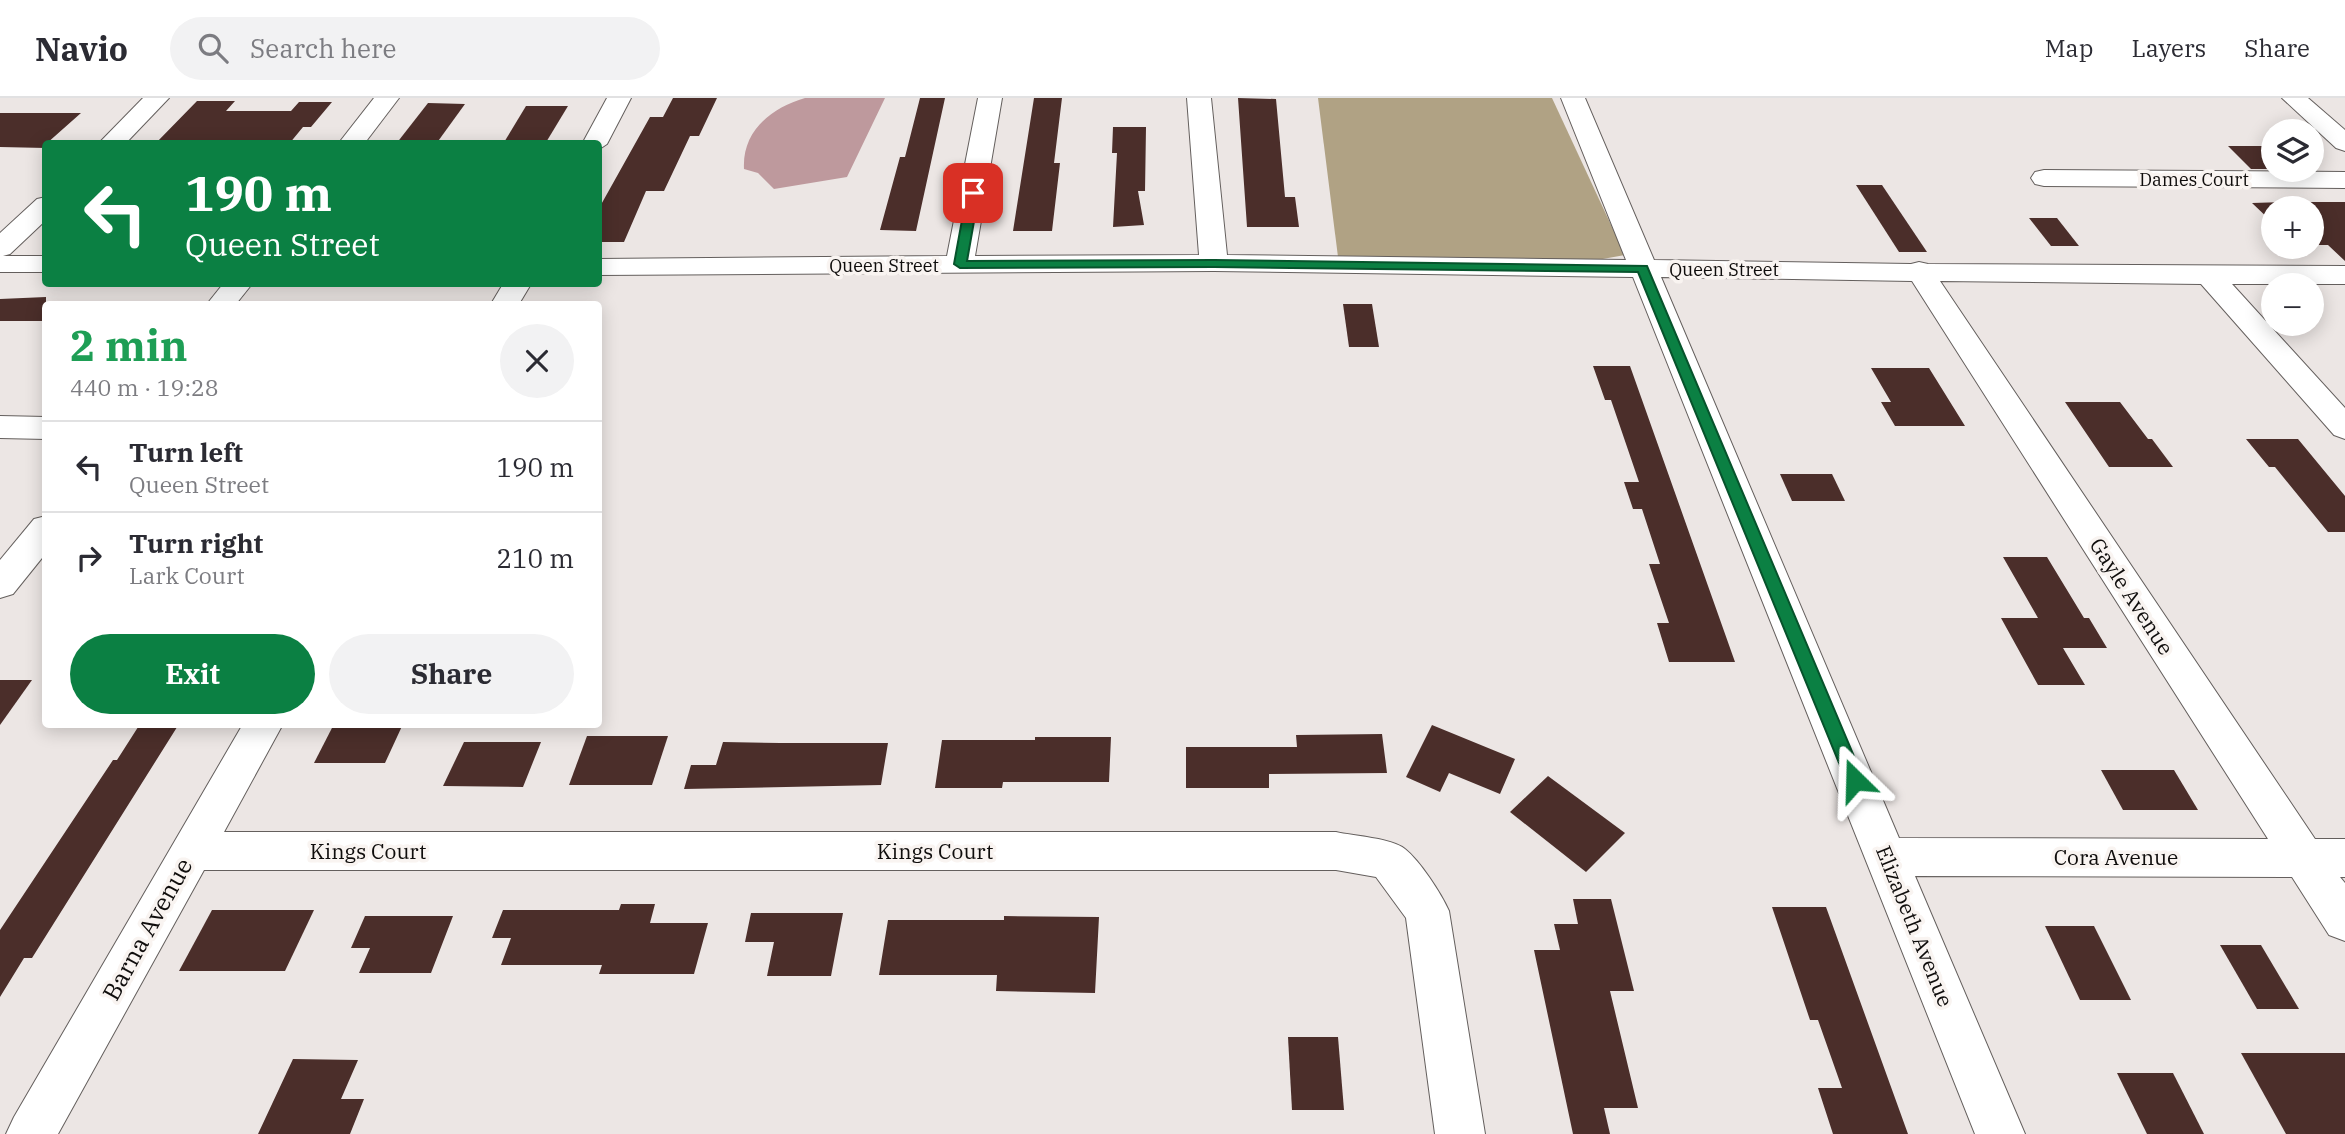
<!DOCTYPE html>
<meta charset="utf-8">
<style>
body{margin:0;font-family:"IBM Plex Serif",serif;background:#f2f2f3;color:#2b2b33;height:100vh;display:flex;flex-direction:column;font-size:26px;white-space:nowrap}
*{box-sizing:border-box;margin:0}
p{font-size:23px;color:#7c7c81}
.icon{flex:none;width:38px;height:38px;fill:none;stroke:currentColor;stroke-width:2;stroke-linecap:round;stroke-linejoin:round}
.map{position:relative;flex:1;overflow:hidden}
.panel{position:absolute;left:42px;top:203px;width:560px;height:427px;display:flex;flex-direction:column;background:#fff;border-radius:7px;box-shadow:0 4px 18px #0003}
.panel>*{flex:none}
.guide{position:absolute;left:42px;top:42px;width:560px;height:147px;border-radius:7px;box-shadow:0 4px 18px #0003;background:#0b8043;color:#fff;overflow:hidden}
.tools{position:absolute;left:2261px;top:21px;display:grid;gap:14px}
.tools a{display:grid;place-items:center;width:63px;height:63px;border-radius:50%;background:#fff;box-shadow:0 4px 18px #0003;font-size:35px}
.pin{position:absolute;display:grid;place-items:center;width:60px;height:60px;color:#fff;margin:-30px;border-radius:14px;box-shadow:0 4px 10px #0006}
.me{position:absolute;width:77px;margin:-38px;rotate:338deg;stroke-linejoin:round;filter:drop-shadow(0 0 5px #0008)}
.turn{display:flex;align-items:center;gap:24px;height:147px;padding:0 28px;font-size:32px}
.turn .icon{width:91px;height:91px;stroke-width:2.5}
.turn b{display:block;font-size:49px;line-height:60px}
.round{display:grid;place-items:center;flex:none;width:74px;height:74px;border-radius:37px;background:#f2f2f3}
.head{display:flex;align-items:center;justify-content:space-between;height:119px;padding:0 28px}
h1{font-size:42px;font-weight:700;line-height:52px;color:#1e9e55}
.primary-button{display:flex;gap:14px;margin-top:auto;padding:14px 28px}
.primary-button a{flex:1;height:80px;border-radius:42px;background:#0b8043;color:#fff;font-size:28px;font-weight:700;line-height:80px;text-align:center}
.primary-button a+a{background:#f2f2f3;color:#2b2b33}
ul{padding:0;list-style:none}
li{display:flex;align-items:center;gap:21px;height:91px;padding:0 28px;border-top:2px solid #e1e1e2}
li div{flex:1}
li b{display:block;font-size:26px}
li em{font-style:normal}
header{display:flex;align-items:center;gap:42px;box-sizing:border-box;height:98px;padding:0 35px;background:#fff;border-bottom:2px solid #e1e1e2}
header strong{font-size:33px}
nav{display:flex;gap:38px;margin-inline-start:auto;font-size:24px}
.search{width:490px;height:63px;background:#f2f2f3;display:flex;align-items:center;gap:18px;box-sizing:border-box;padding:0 24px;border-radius:38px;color:#7c7c81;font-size:26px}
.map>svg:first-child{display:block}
.forest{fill:#b0a284}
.water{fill:#be999d}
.building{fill:#4b2e2a}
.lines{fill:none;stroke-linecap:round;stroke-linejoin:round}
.minor-casing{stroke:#645f5d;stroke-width:2}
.minor{fill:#fff;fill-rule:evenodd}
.route{fill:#0b8043;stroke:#07532c;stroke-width:2}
.labels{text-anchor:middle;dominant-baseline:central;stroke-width:7;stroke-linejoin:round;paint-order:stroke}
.far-street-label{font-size:18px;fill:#0f0d0c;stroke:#f9f4f1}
.street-label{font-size:21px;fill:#0f0d0c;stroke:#f9f4f1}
.near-street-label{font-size:24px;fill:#0f0d0c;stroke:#f9f4f1}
</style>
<header>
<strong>Navio</strong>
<div class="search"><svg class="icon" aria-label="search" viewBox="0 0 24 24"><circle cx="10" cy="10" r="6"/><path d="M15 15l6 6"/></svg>Search here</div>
<nav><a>Map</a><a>Layers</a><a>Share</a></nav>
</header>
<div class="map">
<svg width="2345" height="1036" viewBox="0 0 2345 1036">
<rect width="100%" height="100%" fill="#ece6e4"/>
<path class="forest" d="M 1318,0 L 1552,0 L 1625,157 L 1597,162 L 1338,159 Z"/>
<path class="water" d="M 805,0 L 885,0 L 847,79 L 774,91 L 758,75 L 744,71 C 742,33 771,10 805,0 Z"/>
<g class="building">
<path d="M 673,0 L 717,0 L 699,38 L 690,38 L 664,93 L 646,93 L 624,144 L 598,144 L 598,112 L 650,19 L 663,19 Z"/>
<path d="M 920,0 L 945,0 L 916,133 L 880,132 L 900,59 L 905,59 Z"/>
<path d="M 1034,0 L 1062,0 L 1054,65 L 1060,65 L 1052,133 L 1013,133 Z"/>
<path d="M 1238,0 L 1276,1 L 1285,99 L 1295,99 L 1299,129 L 1247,129 Z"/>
<path d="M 197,3 L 235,3 L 226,13 L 291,13 L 299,4 L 332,4 L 311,29 L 303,29 L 289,46 L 155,46 Z"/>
<path d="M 428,5 L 465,6 L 436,46 L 396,46 Z"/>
<path d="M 526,8 L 568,8 L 545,46 L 503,46 Z"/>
<path d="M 0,15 L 81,15 L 46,46 L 46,50 L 0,49 Z"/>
<path d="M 1113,29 L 1146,29 L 1145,93 L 1138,93 L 1144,127 L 1113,129 L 1117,55 L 1112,55 Z"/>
<path d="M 2228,48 L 2273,48 L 2273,71 L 2251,71 Z"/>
<path d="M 1856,87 L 1882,87 L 1927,154 L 1899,154 Z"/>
<path d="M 2285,104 L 2345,104 L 2345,163 L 2328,147 L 2312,147 L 2312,110 L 2273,110 L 2273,130 L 2267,124 L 2272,124 L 2252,105 Z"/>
<path d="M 2029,120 L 2057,120 L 2079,148 L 2051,148 Z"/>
<path d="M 46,199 L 46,223 L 0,223 L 0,201 Z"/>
<path d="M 1343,206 L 1372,206 L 1379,249 L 1349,249 Z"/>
<path d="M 1593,268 L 1630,268 L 1735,564 L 1669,564 L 1657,525 L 1669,525 L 1649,466 L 1660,466 L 1642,411 L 1633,411 L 1624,384 L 1639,384 L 1611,302 L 1605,302 Z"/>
<path d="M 1871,270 L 1929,270 L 1965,328 L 1895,328 L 1881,304 L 1891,304 Z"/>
<path d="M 2065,304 L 2120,304 L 2148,341 L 2152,341 L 2173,369 L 2109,369 Z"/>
<path d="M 2246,341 L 2298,341 L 2345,398 L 2345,434 L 2328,434 L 2275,369 L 2269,369 Z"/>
<path d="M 1780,376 L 1832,376 L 1845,403 L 1792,403 Z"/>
<path d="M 2003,459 L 2047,459 L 2084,520 L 2089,520 L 2107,550 L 2063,550 L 2085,587 L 2038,587 L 2001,520 L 2038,520 Z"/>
<path d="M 0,582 L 32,582 L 0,627 Z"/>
<path d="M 140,626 L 179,626 L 32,860 L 24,860 L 0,899 L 0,832 L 113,662 L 117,662 Z"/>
<path d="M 334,626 L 403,626 L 385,665 L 314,665 Z"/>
<path d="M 1432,627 L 1515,661 L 1500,696 L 1449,675 L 1440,694 L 1406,679 Z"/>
<path d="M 1382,636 L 1387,675 L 1269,676 L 1269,690 L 1186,690 L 1186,649 L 1297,649 L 1296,637 Z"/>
<path d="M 587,638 L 668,638 L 652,687 L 569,687 Z"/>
<path d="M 1035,639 L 1111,639 L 1109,684 L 1003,684 L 1002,690 L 935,690 L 942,642 L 1035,642 Z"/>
<path d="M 464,644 L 541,644 L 523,689 L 443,688 Z"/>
<path d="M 723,644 L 780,645 L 888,645 L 881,687 L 684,691 L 691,667 L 716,667 Z"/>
<path d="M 2101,672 L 2174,672 L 2198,712 L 2123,712 Z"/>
<path d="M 1548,678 L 1625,735 L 1586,774 L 1510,714 Z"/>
<path d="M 1573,801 L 1611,801 L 1634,893 L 1610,893 L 1638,1010 L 1604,1010 L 1610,1036 L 1573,1036 L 1534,852 L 1560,852 L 1554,826 L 1578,826 Z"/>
<path d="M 621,806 L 655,806 L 650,825 L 708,825 L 694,876 L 599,876 L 602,867 L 501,867 L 511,840 L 492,840 L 503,812 L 619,812 Z"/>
<path d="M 1772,809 L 1826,809 L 1908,1036 L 1833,1036 L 1818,990 L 1842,990 L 1818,922 L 1810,922 Z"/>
<path d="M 212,812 L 314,812 L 285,873 L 179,873 Z"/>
<path d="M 751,815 L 843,815 L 831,878 L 767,878 L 774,844 L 745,844 Z"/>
<path d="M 365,818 L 453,818 L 431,875 L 359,875 L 370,850 L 351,850 Z"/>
<path d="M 1004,818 L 1099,819 L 1095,895 L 996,893 L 997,877 L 879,877 L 888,822 L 1004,822 Z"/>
<path d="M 2045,828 L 2094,828 L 2131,902 L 2080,902 Z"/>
<path d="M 2220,847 L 2261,847 L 2299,911 L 2257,911 Z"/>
<path d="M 1288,939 L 1338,939 L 1344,1012 L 1292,1012 Z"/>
<path d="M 2241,955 L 2345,955 L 2345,1036 L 2286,1036 Z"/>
<path d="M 293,961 L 358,962 L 341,1001 L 364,1001 L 350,1036 L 258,1036 Z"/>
<path d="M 2117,975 L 2173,975 L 2204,1036 L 2147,1036 Z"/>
</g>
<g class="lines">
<g class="minor-casing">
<g id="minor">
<path d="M 143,0 L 169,0 L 125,46 L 98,46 Z"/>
<path d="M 374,0 L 399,0 L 364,46 L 338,46 Z"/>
<path d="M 607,0 L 631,0 L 607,46 L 598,52 L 598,46 L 582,46 Z"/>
<path d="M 978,0 L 1002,0 L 975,158 L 1199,157 L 1187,0 L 1211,0 L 1227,157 L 1626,162 L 1561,0 L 1585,0 L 1654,162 L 1911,166 L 1919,164 L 1928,166 L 2345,168 L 2345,186 L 2232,186 L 2345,310 L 2345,341 L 2334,337 L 2201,186 L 1940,183 L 2315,741 L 2345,741 L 2345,779 L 2340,779 L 2345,785 L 2345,843 L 2329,837 L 2292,779 L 1915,778 L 2025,1036 L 1975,1036 L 1633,179 L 1214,173 L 598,177 L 598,161 L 947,158 ZM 1661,179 L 1912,183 L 2268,741 L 1899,740 Z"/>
<path d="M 2282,0 L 2308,0 L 2345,32 L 2345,53 L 2336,50 Z"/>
<path d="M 2044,72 L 2345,74 L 2345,90 L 2044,88 L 2035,86 L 2031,80 L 2035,74 Z"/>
<path d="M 46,99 L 46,122 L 10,156 L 3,158 L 46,158 L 46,174 L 0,174 L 0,135 L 37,101 Z"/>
<path d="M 223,186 L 252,186 L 236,206 L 207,206 Z"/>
<path d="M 503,186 L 531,186 L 519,206 L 491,206 Z"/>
<path d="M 0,318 L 46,319 L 46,341 L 0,340 Z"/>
<path d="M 46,418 L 46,455 L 13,496 L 0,500 L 0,462 L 34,421 Z"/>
<path d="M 243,626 L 283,626 L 224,734 L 1336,734 C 1353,738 1392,740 1405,751 C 1420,763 1441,795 1449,813 L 1485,1036 L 1435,1036 L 1406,820 L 1376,779 L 1336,772 L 204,772 L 58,1036 L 6,1036 L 14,1019 Z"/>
</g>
</g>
<use href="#minor" class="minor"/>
</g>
<path class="route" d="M 973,92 L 979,95 L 967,163 L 1214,162 L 1647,168 L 1864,682 L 1861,687 L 1855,689 L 1849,687 L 1846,682 L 1638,174 L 1214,169 L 960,170 L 954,166 L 967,95 Z"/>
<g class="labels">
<g class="far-street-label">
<text x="2194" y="81">Dames Court</text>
<text x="884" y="167">Queen Street</text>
<text x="1724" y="171">Queen Street</text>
</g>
<g class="street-label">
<text transform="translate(2132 498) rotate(57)">Gayle Avenue</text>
<text x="368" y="753">Kings Court</text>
<text x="935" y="753">Kings Court</text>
<text x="2116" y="759">Cora Avenue</text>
<text transform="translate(1915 828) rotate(68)">Elizabeth Avenue</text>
</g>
<g class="near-street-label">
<text transform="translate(147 831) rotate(-61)">Barna Avenue</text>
</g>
</g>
</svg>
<div class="tools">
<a><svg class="icon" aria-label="layers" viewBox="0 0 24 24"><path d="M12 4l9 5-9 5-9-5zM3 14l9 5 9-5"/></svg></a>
<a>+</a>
<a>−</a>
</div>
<div class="pin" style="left:973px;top:95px;background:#d93025"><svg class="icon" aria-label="arrive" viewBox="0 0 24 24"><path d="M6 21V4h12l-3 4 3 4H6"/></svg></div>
<svg class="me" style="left:1855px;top:682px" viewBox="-20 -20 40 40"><path d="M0-17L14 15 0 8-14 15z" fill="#0b8043" stroke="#fff" stroke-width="4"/></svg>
<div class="guide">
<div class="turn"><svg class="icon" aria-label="left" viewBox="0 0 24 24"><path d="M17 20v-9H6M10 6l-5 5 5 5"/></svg><div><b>190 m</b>Queen Street</div></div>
</div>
<section class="panel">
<div class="head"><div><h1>2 min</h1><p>440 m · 19:28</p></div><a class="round"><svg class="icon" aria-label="close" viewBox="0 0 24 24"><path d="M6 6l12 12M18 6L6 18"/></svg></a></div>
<ul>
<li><svg class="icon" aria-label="left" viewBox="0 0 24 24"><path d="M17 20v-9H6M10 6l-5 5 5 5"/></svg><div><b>Turn left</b><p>Queen Street</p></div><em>190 m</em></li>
<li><svg class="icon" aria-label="right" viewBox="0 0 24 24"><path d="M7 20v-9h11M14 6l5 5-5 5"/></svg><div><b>Turn right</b><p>Lark Court</p></div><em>210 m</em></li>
</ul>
<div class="primary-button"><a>Exit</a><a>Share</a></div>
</section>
</div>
